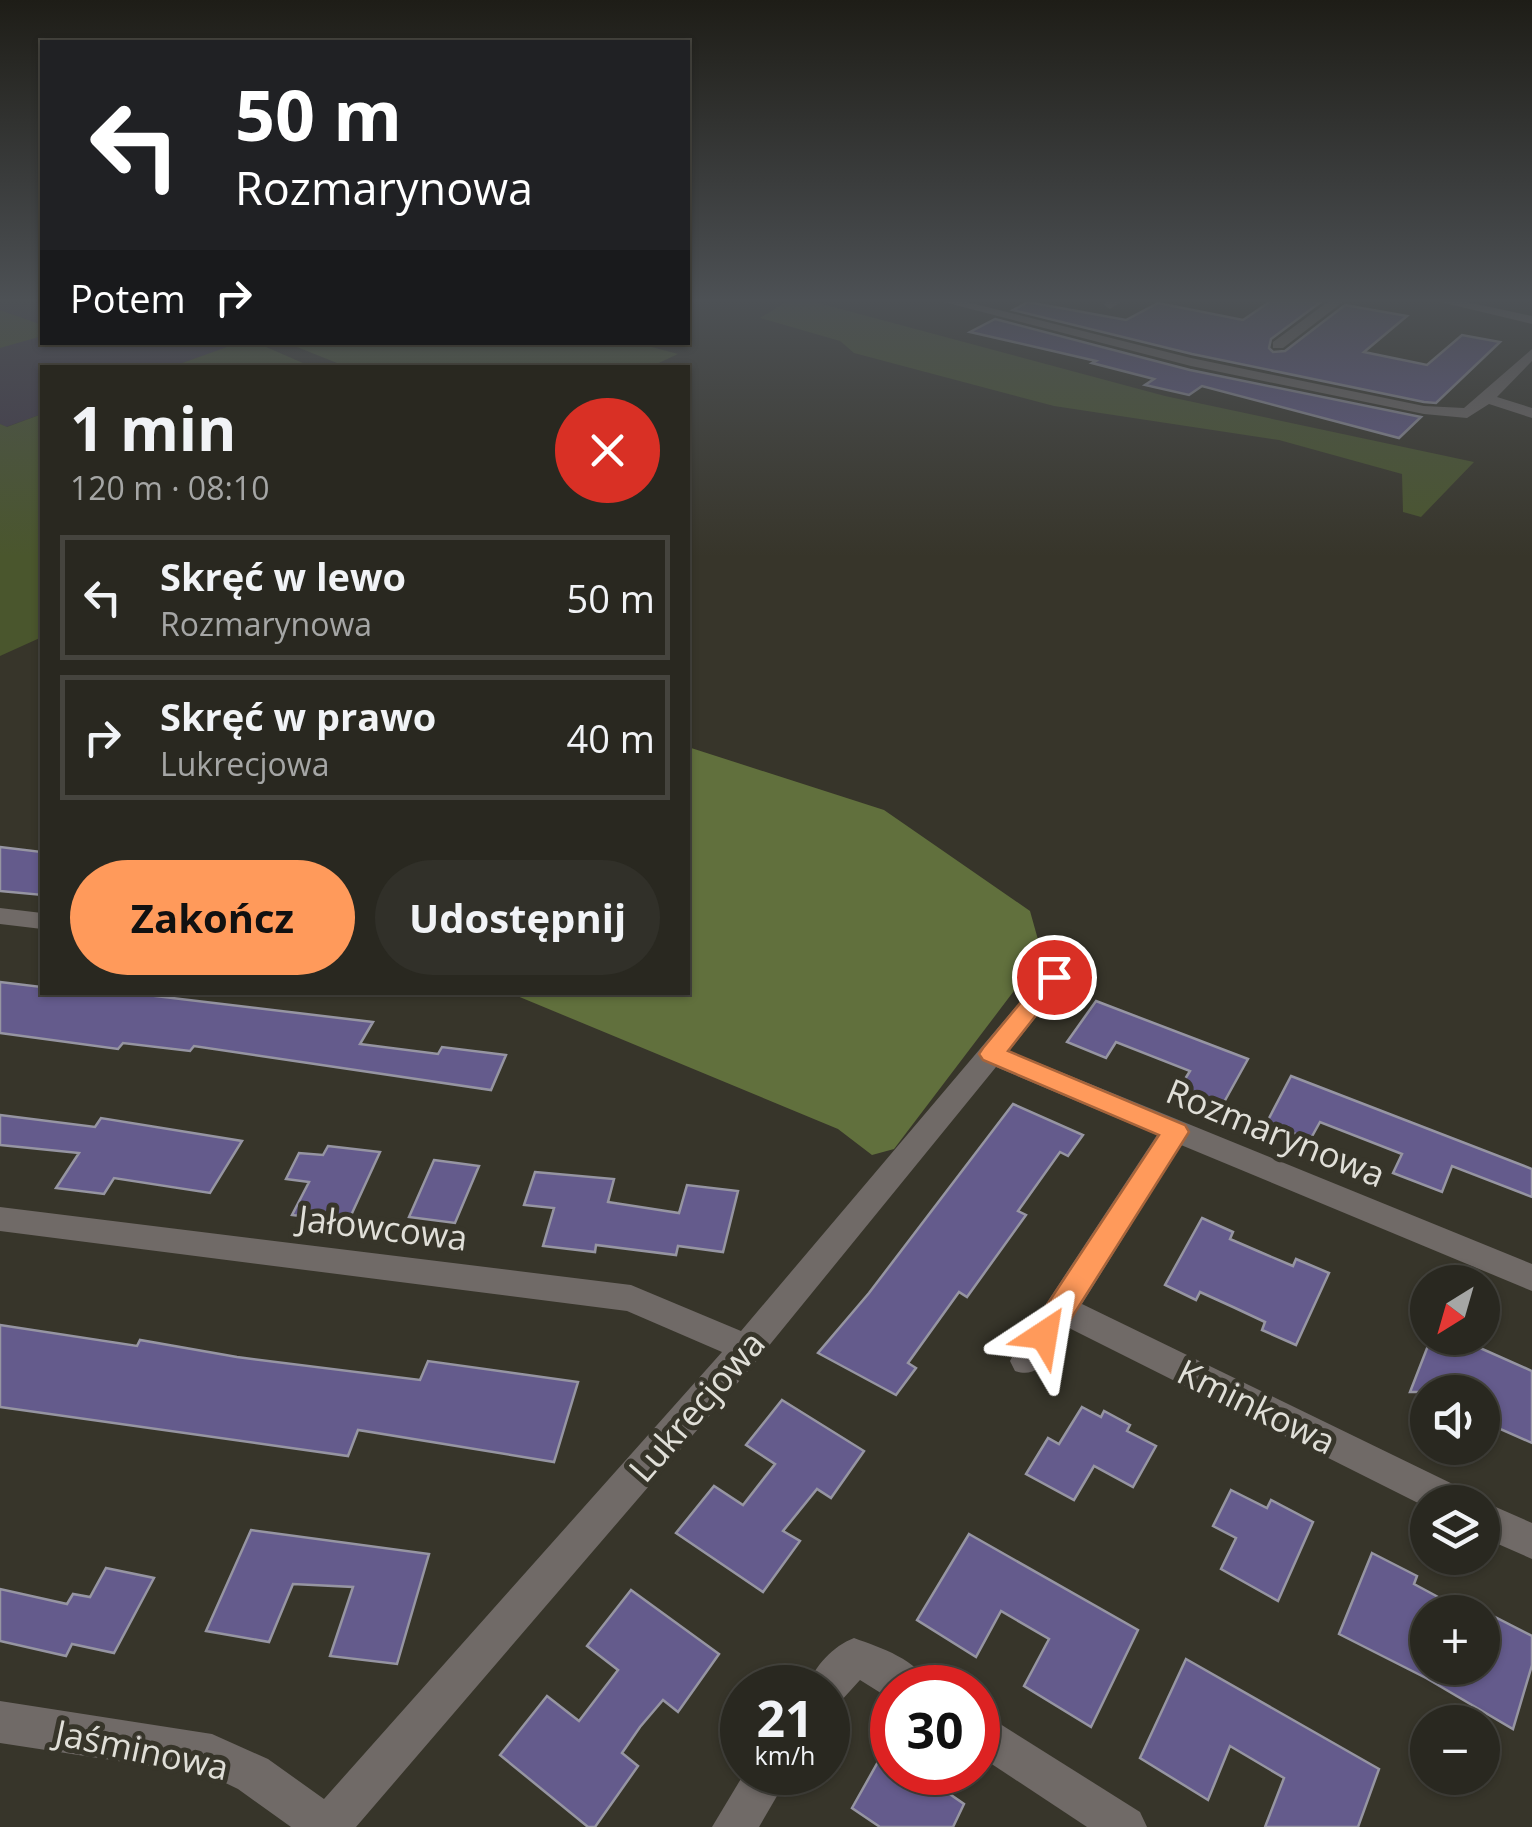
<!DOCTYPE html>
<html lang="pl">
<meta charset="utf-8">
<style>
body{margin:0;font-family:"Open Sans",sans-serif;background:#313029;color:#f1f3f6;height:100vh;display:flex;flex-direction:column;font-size:38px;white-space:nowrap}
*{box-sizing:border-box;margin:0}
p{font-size:32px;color:#a5a6a5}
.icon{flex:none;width:55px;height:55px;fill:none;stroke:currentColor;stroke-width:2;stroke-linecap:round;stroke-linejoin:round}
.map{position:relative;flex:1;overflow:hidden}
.panel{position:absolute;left:40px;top:365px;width:650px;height:630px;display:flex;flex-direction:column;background:#292820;border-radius:0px;box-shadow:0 2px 8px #0004,0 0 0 2px #45443e}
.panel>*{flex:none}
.banner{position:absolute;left:40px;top:40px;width:650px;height:305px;border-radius:0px;box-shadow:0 2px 8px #0004,0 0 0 2px #45443e;background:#202124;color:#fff;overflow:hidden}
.needle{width:65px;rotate:217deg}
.buttons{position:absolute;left:1410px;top:1265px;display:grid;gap:20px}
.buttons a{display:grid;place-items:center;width:90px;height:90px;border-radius:50%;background:#292820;box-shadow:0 2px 8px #0004,0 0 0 2px #45443e;font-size:50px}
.speed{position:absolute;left:720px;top:1665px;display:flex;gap:20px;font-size:50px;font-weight:700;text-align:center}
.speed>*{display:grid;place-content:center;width:130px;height:130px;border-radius:50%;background:#292820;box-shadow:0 2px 8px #0004,0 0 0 2px #45443e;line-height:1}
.speed small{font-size:25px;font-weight:400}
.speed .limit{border:15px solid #d22;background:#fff;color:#111}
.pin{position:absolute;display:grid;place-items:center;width:85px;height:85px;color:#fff;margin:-42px;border:5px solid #fff;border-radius:50%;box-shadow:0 2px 10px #0007}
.me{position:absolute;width:110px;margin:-55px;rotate:33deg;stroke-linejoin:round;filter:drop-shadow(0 0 8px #0008)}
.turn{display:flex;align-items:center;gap:35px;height:210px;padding:0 30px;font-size:45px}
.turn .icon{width:130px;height:130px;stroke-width:2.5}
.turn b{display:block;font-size:70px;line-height:85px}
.then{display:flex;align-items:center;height:95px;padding:0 30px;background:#0003;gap:20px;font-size:38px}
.round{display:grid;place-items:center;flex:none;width:105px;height:105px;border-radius:52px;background:#313029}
.summary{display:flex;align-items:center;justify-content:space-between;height:170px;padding:0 30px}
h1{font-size:60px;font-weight:700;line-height:75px}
.action{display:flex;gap:20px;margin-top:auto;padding:20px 30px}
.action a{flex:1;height:115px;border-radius:60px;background:#ff9a5b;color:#111;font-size:40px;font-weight:700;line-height:115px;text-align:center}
.action a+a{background:#313029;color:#f1f3f6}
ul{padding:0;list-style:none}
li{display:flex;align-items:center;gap:30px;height:125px;margin:0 20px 15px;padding:0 10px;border:5px solid #45443e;border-radius:0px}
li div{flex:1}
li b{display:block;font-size:38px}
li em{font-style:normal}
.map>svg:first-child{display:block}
.education{fill:#403849}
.green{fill:#4a562d}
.forest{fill:#61703d}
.building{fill:#645b8c;stroke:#9695a2;stroke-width:2.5}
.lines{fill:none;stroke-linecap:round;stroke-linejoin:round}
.street{fill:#706a67;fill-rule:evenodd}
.route{fill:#ff9a5b;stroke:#a6643b;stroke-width:2.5}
.labels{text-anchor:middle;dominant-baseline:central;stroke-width:10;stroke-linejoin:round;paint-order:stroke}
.near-street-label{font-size:35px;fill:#e0dfd8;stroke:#37352a}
</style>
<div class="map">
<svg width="1532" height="1827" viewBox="0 0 1532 1827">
<rect width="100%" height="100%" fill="#37352a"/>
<path class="education" d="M 0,301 L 42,301 L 42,342 L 241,343 L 171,367 L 42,368 L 42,414 L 6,427 L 0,424 Z"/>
<g class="green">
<path d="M 788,301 L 811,301 L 1165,396 L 1474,462 L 1421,517 L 1403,512 L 1402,474 L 1279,440 L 1054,406 L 854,353 L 840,341 L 760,318 Z"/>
<path d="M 0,310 L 42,325 L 42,336 L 0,348 Z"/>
<path d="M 241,342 L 257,343 L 312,367 L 171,367 Z"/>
<path d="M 633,342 L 678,354 L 648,368 L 347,367 L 287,343 Z"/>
<path d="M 42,414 L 42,637 L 0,656 L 0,424 L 7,427 Z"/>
</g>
<path class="forest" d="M 688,747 L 884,810 L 1030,911 L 1042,954 L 894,1149 L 872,1155 L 838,1129 L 510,993 L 688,992 Z"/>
<g class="building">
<path d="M 1271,301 L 1322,301 L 1271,339 L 1269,348 L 1273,352 L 1285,351 L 1345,305 L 1407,316 L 1364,352 L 1427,365 L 1462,335 L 1500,342 L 1436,403 L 1424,402 L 1192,354 L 1013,310 L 1028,302 L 1126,320 L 1158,303 L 1243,320 Z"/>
<path d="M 995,319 L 1190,370 L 1421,417 L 1399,438 L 1202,386 L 1189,395 L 1145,385 L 1154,379 L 1092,363 L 1096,361 L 970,332 Z"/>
<path d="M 0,847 L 42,852 L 42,895 L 0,891 Z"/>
<path d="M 0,982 L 42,987 L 42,992 L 122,992 L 373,1022 L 360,1044 L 438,1054 L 442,1047 L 506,1055 L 491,1090 L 194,1046 L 190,1051 L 123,1043 L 118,1049 L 0,1033 Z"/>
<path d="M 1096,1001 L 1248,1059 L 1223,1104 L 1180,1087 L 1190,1071 L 1116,1042 L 1106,1058 L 1067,1042 Z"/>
<path d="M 1291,1076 L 1532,1169 L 1532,1197 L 1452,1166 L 1442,1192 L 1393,1173 L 1402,1154 L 1320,1122 L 1310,1140 L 1267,1122 Z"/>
<path d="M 1013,1104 L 1083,1135 L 1068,1156 L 1060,1152 L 1018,1211 L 1026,1215 L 967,1297 L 959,1292 L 908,1363 L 916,1368 L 896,1395 L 818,1353 L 869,1293 Z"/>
<path d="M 0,1115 L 95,1127 L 101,1118 L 242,1141 L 210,1193 L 114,1178 L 104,1194 L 56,1188 L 79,1153 L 0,1145 Z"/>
<path d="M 328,1146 L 380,1152 L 348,1222 L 292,1215 L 309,1182 L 286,1179 L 299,1153 L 323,1155 Z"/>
<path d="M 434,1160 L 479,1166 L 455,1223 L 409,1217 Z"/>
<path d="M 535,1172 L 614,1179 L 608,1202 L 679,1213 L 687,1185 L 738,1191 L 723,1252 L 678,1246 L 676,1255 L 596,1245 L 595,1252 L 543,1246 L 554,1208 L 524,1205 Z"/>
<path d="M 1202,1218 L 1233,1232 L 1230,1239 L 1260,1252 L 1293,1266 L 1296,1259 L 1329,1273 L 1296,1345 L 1262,1330 L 1265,1322 L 1233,1307 L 1200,1292 L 1196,1300 L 1165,1285 Z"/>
<path d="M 0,1325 L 137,1346 L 140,1340 L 237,1357 L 420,1380 L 428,1361 L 578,1382 L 554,1462 L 358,1430 L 348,1456 L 0,1407 Z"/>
<path d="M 1431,1338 L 1473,1338 L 1471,1344 L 1532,1371 L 1532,1443 L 1482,1421 L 1482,1392 L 1410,1392 Z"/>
<path d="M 782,1400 L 864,1451 L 831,1498 L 817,1489 L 783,1531 L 800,1541 L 763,1592 L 676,1533 L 714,1486 L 743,1505 L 775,1464 L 746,1445 Z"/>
<path d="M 1082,1407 L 1101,1417 L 1104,1411 L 1130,1425 L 1127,1431 L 1156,1446 L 1133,1487 L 1094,1466 L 1074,1500 L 1026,1474 L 1048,1438 L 1059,1444 Z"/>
<path d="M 1231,1490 L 1267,1508 L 1271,1500 L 1313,1522 L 1278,1601 L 1221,1569 L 1236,1538 L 1213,1526 Z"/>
<path d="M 251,1530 L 429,1554 L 397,1664 L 330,1656 L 353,1587 L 293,1584 L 269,1642 L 206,1631 Z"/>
<path d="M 969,1534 L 1138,1630 L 1091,1727 L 1024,1686 L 1049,1639 L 1001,1611 L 976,1657 L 917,1620 Z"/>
<path d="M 1372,1553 L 1417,1576 L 1414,1584 L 1466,1612 L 1428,1612 L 1428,1668 L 1482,1668 L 1482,1620 L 1490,1624 L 1493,1616 L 1532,1636 L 1532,1665 L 1513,1729 L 1426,1678 L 1339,1634 Z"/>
<path d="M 106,1568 L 154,1578 L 114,1653 L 72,1644 L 66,1656 L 0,1641 L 0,1589 L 67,1604 L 73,1594 L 90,1597 Z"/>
<path d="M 631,1590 L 719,1654 L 678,1712 L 663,1700 L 640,1727 L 622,1753 L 638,1766 L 595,1827 L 588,1827 L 500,1755 L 547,1696 L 579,1721 L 618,1670 L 587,1646 Z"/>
<path d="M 1186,1659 L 1379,1769 L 1358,1827 L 1265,1827 L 1284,1778 L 1230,1746 L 1208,1800 L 1140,1758 Z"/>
<path d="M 892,1737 L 892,1772 L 918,1772 L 964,1804 L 953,1827 L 880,1827 L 852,1808 Z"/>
</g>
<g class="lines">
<g class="street">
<path d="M 940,301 L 963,301 L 1191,358 L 1424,406 L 1464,408 L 1532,349 L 1532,361 L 1497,397 L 1532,408 L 1532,418 L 1489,404 L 1467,418 L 1424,414 L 1191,366 Z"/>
<path d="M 1107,301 L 1122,301 L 1110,309 L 1104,305 Z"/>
<path d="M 1329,301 L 1344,301 L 1283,348 L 1273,348 L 1273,342 Z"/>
<path d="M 1436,301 L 1462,301 L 1532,316 L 1532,324 Z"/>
<path d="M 0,908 L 42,913 L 42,929 L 0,924 Z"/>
<path d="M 1055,969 L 1068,977 L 1009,1051 L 1532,1264 L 1532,1291 L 1181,1145 L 1082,1304 L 1465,1490 L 1470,1502 L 1428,1502 L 1428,1508 L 1067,1327 C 1054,1348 1043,1381 1015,1371 L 1010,1361 L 1015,1351 L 1157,1135 L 996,1067 L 759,1358 L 356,1827 L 291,1827 L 238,1789 L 209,1775 L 0,1743 L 0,1701 L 212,1734 L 268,1759 L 324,1799 L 722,1352 L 627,1311 L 0,1231 L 0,1207 L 631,1285 L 741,1331 L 1046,971 Z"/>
<path d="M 1482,1501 L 1532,1523 L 1532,1559 L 1482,1537 L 1482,1502 L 1478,1502 Z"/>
<path d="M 854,1638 C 881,1648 918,1659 930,1688 L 892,1688 L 892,1700 L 860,1680 L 840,1702 L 828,1707 L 828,1688 L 806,1688 C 815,1666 833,1646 854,1638 Z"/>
<path d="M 978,1710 L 1140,1812 L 1147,1827 L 1087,1827 L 978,1755 Z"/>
<path d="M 745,1772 L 791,1772 L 759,1827 L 712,1827 Z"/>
</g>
</g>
<linearGradient id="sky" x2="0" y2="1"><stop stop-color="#1e1d17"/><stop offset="0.54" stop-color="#4d5155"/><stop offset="1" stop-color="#4d5155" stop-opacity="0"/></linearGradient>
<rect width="1532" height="557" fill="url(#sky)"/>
<path class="route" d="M 1054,969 L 1066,977 L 1008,1051 L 1185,1125 L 1189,1132 L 1055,1344 L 1044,1347 L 1033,1344 L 1029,1335 L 1033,1326 L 1159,1135 L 983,1060 L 979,1054 L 983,1048 L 1046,972 Z"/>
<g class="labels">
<g class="near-street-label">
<text transform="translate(1276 1132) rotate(22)">Rozmarynowa</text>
<text transform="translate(383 1227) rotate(7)">Jałowcowa</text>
<text transform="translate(696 1406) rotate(-49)">Lukrecjowa</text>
<text transform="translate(1257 1406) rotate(26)">Kminkowa</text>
<text transform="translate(142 1749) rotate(12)">Jaśminowa</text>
</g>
</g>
</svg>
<div class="buttons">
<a><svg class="needle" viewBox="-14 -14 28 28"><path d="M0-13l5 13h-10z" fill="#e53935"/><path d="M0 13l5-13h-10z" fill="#a5a6a5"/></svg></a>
<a><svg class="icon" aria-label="sound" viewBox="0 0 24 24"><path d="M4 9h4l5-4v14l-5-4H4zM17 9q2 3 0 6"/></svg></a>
<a><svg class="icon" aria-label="layers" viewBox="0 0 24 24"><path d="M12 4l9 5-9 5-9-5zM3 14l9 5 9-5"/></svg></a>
<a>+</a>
<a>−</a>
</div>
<div class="speed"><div>21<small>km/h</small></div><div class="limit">30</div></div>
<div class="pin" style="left:1054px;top:977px;background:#d93025"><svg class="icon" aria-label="arrive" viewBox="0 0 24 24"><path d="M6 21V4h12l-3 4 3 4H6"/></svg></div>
<svg class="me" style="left:1044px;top:1335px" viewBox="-20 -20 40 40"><path d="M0-17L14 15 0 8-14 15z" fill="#ff9a5b" stroke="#fff" stroke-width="4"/></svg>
<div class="banner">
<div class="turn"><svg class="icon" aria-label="left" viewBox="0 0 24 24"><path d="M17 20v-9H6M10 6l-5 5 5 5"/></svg><div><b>50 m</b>Rozmarynowa</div></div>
<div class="then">Potem<svg class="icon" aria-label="right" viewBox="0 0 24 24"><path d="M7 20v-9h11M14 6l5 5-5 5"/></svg></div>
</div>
<section class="panel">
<div class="summary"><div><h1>1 min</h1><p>120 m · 08:10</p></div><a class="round" style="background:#d93025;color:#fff"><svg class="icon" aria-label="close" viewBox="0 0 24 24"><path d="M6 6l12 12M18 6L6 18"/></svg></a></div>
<ul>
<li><svg class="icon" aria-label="left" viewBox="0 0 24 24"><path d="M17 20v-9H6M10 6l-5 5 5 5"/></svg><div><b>Skręć w lewo</b><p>Rozmarynowa</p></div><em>50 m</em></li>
<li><svg class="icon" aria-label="right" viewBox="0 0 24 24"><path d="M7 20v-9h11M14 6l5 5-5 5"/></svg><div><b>Skręć w prawo</b><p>Lukrecjowa</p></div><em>40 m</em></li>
</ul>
<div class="action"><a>Zakończ</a><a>Udostępnij</a></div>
</section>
</div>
